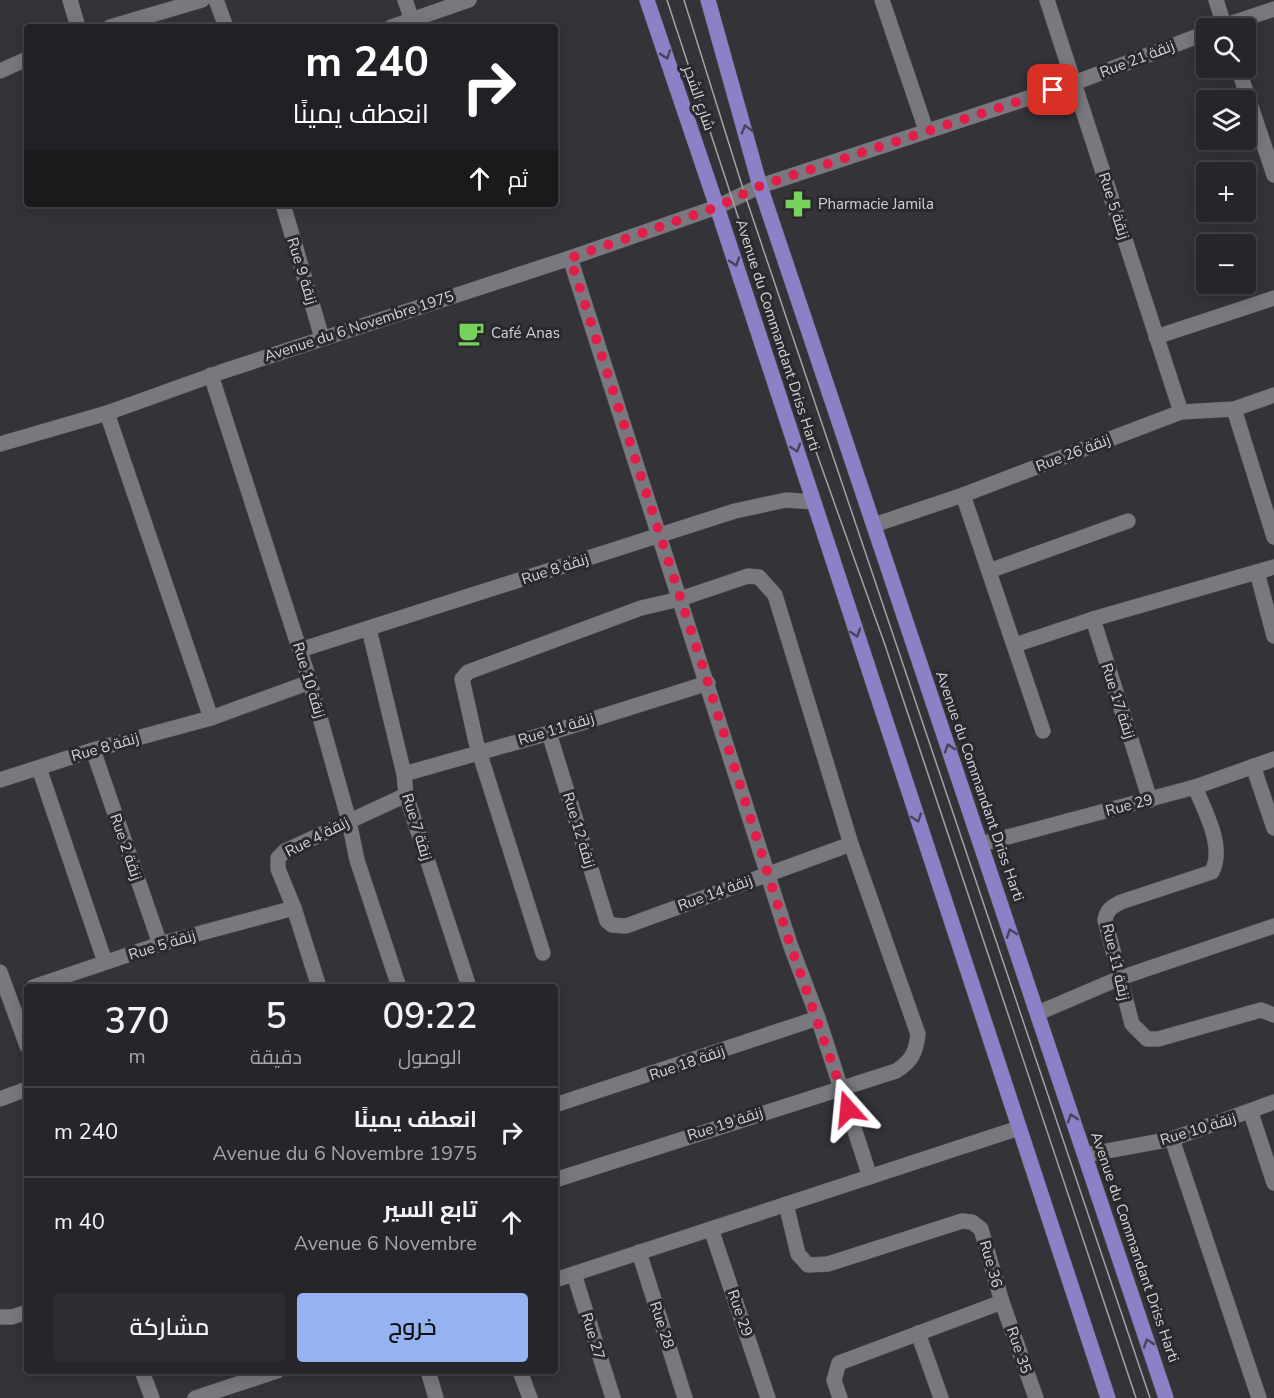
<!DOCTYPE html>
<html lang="ar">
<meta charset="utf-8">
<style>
body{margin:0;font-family:"Nunito Sans",Cairo,sans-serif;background:#2e2e32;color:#f1f3f6;direction:rtl;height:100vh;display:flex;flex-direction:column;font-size:22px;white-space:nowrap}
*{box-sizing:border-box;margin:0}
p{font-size:20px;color:#a4a5a8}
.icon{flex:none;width:33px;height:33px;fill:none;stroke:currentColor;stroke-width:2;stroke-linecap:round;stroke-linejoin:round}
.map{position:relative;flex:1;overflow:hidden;direction:ltr}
.side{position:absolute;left:24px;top:984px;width:534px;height:390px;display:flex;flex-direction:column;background:#26262a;border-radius:6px;box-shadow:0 3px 15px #0003,0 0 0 2px #424347;direction:rtl}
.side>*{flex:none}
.hud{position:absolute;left:24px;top:24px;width:534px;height:183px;border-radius:6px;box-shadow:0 3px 15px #0003,0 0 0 2px #424347;direction:rtl;background:#202124;color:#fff;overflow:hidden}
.buttons{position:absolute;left:1196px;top:18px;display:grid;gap:12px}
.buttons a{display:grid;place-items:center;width:60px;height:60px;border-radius:6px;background:#26262a;box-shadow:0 3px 15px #0003,0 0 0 2px #424347;font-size:30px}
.pin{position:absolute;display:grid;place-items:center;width:51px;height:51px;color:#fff;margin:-26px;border-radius:12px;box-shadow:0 3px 9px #0006}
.me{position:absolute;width:66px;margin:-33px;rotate:342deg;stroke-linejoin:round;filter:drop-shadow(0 0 4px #0008)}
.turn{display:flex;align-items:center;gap:21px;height:126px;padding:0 30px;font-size:27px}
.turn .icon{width:78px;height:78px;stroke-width:2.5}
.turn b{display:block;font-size:42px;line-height:51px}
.then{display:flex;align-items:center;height:57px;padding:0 30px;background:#0003;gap:12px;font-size:22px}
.eta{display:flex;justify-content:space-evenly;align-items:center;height:102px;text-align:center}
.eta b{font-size:36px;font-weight:600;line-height:42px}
.cta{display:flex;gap:12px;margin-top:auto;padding:12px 30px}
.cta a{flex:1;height:69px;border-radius:6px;background:#95b2f1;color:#111;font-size:24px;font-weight:600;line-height:69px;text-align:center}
.cta a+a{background:#2e2e32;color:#f1f3f6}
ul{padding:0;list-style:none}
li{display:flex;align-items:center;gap:18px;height:90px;padding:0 30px;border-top:2px solid #424347}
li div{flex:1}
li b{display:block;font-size:22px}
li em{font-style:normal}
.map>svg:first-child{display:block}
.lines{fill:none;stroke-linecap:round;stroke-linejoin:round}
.pedestrian-casing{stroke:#4f4e53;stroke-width:16}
.minor-casing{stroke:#4f4e53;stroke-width:16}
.tertiary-casing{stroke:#4f4e53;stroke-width:16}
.primary-casing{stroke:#4f4e53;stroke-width:16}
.pedestrian{stroke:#78787e;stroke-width:15}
.minor{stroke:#78787e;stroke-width:15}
.tertiary{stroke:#78787e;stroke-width:15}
.primary{stroke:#8c81c7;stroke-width:15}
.tram{stroke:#a3a2a6;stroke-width:1.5}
.oneway{stroke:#47435c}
.route{stroke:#e11d48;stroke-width:10;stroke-dasharray:0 18}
.labels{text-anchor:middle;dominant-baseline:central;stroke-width:6;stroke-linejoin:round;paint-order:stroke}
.street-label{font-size:15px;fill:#d3d2d6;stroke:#29292e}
.poi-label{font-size:15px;fill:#d3d2d6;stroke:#29292e;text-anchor:start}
</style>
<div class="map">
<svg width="1274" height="1398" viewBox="0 0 1274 1398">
<rect width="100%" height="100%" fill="#333338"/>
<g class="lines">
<g class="pedestrian-casing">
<path id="pedestrian" d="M 1156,337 L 1274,298"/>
</g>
<g class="minor-casing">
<g id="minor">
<path d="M 70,0 L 78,27"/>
<path d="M 216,0 L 226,27"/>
<path d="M 405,0 L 412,20"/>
<path d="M 882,0 L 926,130"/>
<path d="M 1047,0 L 1181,412"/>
<path d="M 1216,0 L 1225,28"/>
<path d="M 110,27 L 202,0"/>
<path d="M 391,27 L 469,0"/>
<path d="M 1217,28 L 1274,9"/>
<path d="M 1238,68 L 1274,175"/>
<path d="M 0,71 L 27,59"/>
<path d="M 760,186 L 1074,83 L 1206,33"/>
<path d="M 283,204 L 322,338"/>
<path d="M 570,258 L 790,944 L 818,1018 L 870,1177"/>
<path d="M 211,375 L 310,682 L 349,821 L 357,860 L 399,987"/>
<path d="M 1234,409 L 1274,537"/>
<path d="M 107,413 L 211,718"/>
<path d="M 963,495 L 1043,731"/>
<path d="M 874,525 L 963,495 L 1181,412 L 1234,409 L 1274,395"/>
<path d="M 989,571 L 1128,521"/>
<path d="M 1257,572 L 1274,636"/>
<path d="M 369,629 L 404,774 L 406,795 L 469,987"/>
<path d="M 1015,645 L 1093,619"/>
<path d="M 300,650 L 735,511 L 786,500 L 813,502"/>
<path d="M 549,733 L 607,921 L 612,925 L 626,926 L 851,844"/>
<path d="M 93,750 L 160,944"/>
<path d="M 1253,766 L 1274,828"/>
<path d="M 39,768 L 105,962"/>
<path d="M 404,774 L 549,733 L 708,683"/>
<path d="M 0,780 L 93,750 L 211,718 L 310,682"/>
<path d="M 1195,787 C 1205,812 1225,846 1212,872 L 1121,902 C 1112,907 1107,909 1105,920 L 1132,1024 L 1147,1039 L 1158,1039 L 1261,1010 L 1274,1015"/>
<path d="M 1150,800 L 1093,619 L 1274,567"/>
<path d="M 981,844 L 1195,787 L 1274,759"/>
<path d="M 543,953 L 476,742 L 462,679 L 468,672 L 641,608 L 680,599 L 748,576 L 759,577 L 775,595 L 851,844 L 918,1034 C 916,1052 912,1061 896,1071 L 555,1180"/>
<path d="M 0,972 L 27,1046"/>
<path d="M 33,987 L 160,944 L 294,908"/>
<path d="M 319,987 L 294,908 L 278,869 L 278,858 L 285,851 L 406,795"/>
<path d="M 1038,1013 L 1120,978 L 1274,926"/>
<path d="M 0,1099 L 27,1089"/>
<path d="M 555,1105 L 818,1018"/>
<path d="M 1251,1113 L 1274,1183"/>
<path d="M 1172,1139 L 1259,1398"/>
<path d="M 1085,1155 L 1172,1139 L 1274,1102"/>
<path d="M 786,1204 L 798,1254 L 808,1265 L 828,1264 L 962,1221 L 972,1222 L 981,1229 L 1002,1302 L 1036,1398"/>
<path d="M 711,1229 L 768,1398"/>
<path d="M 639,1252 L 685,1398"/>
<path d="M 574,1274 L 613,1398"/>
<path d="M 555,1280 L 1019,1128"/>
<path d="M 0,1317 L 12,1317 L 27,1312"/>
<path d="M 918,1333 L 941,1398"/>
<path d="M 142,1371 L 152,1398"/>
<path d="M 428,1371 L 436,1398"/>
<path d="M 520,1371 L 530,1398"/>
<path d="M 195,1398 L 277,1371"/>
<path d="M 840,1398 L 834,1380 L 839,1363 L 1002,1302"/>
</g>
</g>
<g class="tertiary-casing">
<path id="tertiary" d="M 0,444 L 107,413 L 224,371 L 570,258 L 717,207 L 760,186"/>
</g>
<g class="primary-casing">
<g id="primary">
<path d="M 647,0 L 717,207 L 1108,1398"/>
<path d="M 708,0 L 760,186 L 1166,1398"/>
</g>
</g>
<use href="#pedestrian" class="pedestrian"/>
<use href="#minor" class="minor"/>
<use href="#tertiary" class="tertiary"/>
<use href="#primary" class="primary"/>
<g class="tram">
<path d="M 667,0 L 803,415 L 885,645 L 1136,1398"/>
<path d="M 684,0 L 745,195 L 1150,1398"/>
</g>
</g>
<defs><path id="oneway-chevron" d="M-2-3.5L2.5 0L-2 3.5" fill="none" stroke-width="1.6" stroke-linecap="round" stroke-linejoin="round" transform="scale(1.5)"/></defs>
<g class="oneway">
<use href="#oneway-chevron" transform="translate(666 55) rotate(71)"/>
<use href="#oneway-chevron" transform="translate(746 129) rotate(-106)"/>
<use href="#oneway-chevron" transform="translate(735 262) rotate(72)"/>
<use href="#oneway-chevron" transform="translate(796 448) rotate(72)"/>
<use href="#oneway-chevron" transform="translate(856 633) rotate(72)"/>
<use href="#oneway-chevron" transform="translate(949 748) rotate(-108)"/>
<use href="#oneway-chevron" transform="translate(917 818) rotate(72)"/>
<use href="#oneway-chevron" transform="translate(1011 933) rotate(-109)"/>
<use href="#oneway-chevron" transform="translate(1072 1118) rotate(-108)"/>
<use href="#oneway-chevron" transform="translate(1148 1343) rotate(-109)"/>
</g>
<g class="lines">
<path class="route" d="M 848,1109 L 790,944 L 708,683 L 570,258 L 717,207 L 760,186 L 1053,90"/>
</g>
<defs>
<g id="pharmacy-bare" transform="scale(2.07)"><path d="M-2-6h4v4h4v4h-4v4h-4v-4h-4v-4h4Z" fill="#76d25a" stroke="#29292e" stroke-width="2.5" paint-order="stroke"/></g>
<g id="cafe-bare" transform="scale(2.07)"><path d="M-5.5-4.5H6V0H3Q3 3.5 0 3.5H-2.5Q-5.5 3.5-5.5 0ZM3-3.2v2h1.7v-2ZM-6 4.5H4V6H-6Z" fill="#76d25a" stroke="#29292e" stroke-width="2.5" paint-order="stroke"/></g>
</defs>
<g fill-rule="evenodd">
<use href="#pharmacy-bare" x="798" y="204"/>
<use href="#cafe-bare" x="471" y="333"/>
</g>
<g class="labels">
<g class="street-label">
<text transform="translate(1137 59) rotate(-21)">Rue 21 زنقة</text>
<text transform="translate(699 98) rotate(71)">شارع الشجر</text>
<text transform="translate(1114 206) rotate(72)">Rue 5 زنقة</text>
<text transform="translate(302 271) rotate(73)">Rue 9 زنقة</text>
<text transform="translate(359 326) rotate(-18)">Avenue du 6 Novembre 1975</text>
<text transform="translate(778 335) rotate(72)">Avenue du Commandant Driss Harti</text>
<text transform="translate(1073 453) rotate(-21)">Rue 26 زنقة</text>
<text transform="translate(555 569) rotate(-18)">Rue 8 زنقة</text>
<text transform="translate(309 680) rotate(73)">Rue 10 زنقة</text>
<text transform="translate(1118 701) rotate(72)">Rue 17 زنقة</text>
<text transform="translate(556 729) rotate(-17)">Rue 11 زنقة</text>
<text transform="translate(105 747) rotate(-16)">Rue 8 زنقة</text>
<text transform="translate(980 786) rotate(71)">Avenue du Commandant Driss Harti</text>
<text transform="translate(1129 805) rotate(-15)">Rue 29</text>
<text transform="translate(417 827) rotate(73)">Rue 7 زنقة</text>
<text transform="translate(579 830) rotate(73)">Rue 12 زنقة</text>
<text transform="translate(317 837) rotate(-27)">Rue 4 زنقة</text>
<text transform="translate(126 847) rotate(71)">Rue 2 زنقة</text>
<text transform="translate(715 893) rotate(-20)">Rue 14 زنقة</text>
<text transform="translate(162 945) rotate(-17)">Rue 5 زنقة</text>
<text transform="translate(1116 962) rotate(77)">Rue 11 زنقة</text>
<text transform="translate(687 1063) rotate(-19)">Rue 18 زنقة</text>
<text transform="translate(725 1124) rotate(-18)">Rue 19 زنقة</text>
<text transform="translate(1198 1129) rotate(-17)">Rue 10 زنقة</text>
<text transform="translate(1135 1247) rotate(71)">Avenue du Commandant Driss Harti</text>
<text transform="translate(991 1264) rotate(74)">Rue 36</text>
<text transform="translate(740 1313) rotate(71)">Rue 29</text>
<text transform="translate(662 1325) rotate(72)">Rue 28</text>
<text transform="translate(593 1336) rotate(73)">Rue 27</text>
<text transform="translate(1019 1350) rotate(71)">Rue 35</text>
</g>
<g class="poi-label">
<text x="818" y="204">Pharmacie Jamila</text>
<text x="491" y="333">Café Anas</text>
</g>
</g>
</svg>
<div class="buttons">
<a><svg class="icon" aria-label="search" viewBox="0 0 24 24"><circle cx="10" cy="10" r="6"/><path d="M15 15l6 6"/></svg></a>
<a><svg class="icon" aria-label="layers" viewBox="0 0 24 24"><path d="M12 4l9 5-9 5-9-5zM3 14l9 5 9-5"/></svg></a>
<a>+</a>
<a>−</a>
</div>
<div class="pin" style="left:1053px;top:90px;background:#d93025"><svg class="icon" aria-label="arrive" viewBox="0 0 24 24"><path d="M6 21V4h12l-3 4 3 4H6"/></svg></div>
<svg class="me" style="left:848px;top:1109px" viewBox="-20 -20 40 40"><path d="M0-17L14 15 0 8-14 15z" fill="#e11d48" stroke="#fff" stroke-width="4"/></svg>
<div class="hud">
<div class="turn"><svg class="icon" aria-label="right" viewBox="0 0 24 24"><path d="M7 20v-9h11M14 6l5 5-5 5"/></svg><div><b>240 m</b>انعطف يمينًا</div></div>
<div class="then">ثم<svg class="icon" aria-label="ahead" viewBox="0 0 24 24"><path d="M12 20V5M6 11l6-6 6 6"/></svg></div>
</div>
<section class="side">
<div class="eta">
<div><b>09:22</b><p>الوصول</p></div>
<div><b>5</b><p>دقيقة</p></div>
<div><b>370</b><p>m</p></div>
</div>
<ul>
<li><svg class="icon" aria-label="right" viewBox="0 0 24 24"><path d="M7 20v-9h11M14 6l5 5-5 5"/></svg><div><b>انعطف يمينًا</b><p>Avenue du 6 Novembre 1975</p></div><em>240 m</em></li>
<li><svg class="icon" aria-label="ahead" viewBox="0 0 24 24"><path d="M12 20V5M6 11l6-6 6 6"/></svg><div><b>تابع السير</b><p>Avenue 6 Novembre</p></div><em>40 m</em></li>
</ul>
<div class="cta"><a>خروج</a><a>مشاركة</a></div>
</section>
</div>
